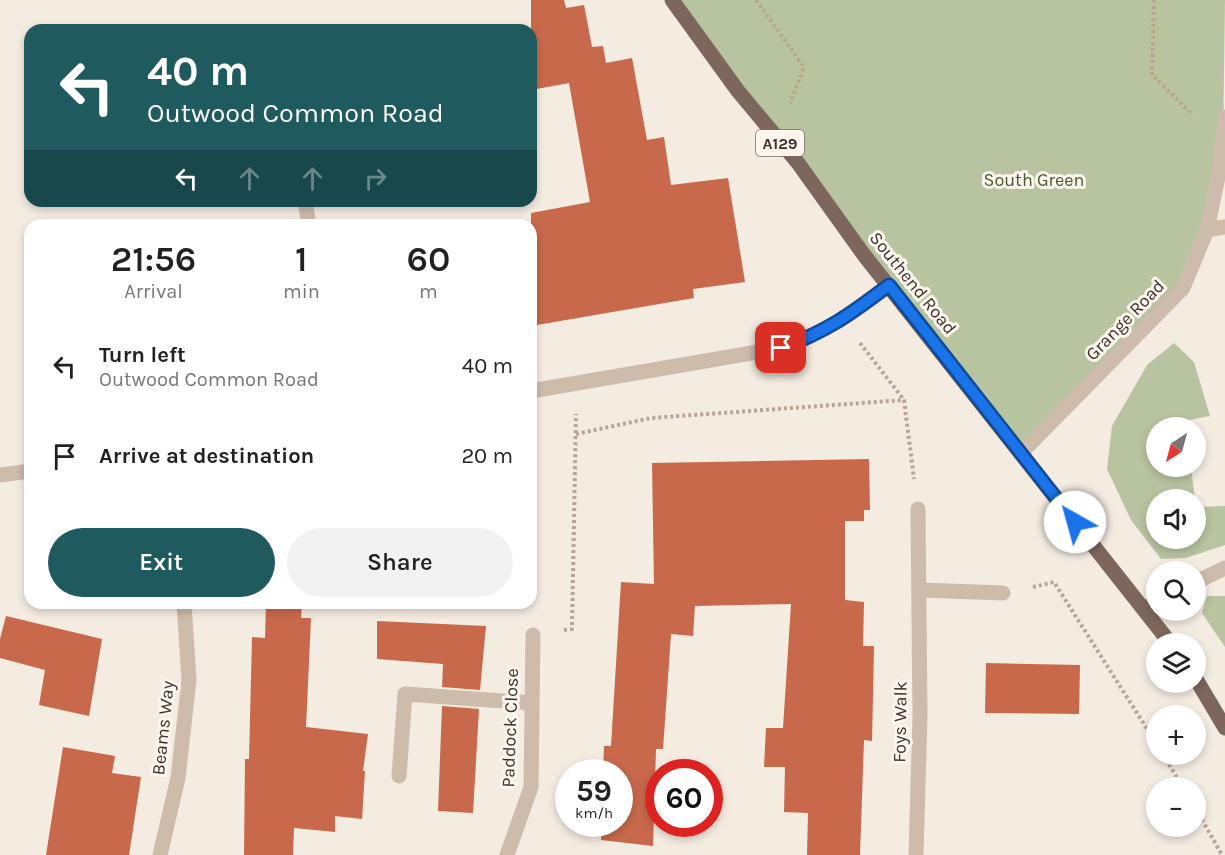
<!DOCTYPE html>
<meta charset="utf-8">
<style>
body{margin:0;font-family:Karla,sans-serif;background:#f2f2f2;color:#222;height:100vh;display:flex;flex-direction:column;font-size:22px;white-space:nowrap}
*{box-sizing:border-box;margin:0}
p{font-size:20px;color:#767676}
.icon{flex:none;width:33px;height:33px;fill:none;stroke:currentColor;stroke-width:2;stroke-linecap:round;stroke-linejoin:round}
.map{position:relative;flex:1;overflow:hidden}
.details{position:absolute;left:24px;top:219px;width:513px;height:390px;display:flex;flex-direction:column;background:#fff;border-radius:18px;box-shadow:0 3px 9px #0003}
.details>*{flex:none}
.banner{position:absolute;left:24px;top:24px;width:513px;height:183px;border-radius:18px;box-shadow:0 3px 9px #0003;background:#1f5a5e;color:#fff;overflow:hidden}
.needle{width:39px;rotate:216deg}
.fabs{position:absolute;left:1146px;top:417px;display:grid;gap:12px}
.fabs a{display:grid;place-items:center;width:60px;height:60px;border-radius:50%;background:#fff;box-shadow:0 3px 9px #0003;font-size:30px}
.speed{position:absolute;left:555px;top:759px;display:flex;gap:12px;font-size:30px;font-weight:700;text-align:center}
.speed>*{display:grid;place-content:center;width:78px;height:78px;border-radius:50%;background:#fff;box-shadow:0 3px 9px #0003;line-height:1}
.speed small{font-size:15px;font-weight:400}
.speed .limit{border:9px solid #d22;background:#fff;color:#111}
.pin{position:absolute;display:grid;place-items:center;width:51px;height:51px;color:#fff;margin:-26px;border-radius:12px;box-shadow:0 3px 9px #0006}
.me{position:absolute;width:66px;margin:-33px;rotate:322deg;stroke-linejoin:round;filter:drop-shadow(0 0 4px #0008)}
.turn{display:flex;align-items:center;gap:21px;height:126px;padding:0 24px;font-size:27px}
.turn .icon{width:78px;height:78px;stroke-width:2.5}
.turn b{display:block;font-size:42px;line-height:51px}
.lanes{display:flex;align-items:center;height:57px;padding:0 24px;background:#0003;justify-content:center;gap:30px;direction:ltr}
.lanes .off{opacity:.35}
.eta{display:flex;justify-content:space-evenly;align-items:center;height:102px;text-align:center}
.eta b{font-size:36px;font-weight:600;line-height:42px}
.primary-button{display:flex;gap:12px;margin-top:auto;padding:12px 24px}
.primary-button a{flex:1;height:69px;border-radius:36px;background:#1f5a5e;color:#fff;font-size:24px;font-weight:600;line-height:69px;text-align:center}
.primary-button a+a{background:#f2f2f2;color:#222}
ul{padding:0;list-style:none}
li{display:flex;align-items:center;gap:18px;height:90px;padding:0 24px}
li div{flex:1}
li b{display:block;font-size:22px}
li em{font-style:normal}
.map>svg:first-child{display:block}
.green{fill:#b8c4a0}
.building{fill:#c8694b}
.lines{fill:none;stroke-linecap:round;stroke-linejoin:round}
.path{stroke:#b9a596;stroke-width:4;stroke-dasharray:3 3;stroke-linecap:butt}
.service{stroke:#cdbbac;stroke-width:15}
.minor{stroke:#cdbbac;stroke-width:15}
.primary{stroke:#7d675c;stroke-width:15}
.route-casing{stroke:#114b97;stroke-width:15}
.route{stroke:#1a73e8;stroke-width:10}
.labels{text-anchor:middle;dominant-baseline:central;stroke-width:6;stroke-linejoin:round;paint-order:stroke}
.shield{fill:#fbf5ee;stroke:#756b66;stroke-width:1.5}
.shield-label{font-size:16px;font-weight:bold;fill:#3b302b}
.park-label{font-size:18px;fill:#4a5a2e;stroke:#fbf5ee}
.street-label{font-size:18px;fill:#3b302b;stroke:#fbf5ee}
</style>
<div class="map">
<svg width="1225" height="855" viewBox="0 0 1225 855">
<rect width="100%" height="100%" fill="#f4ebe1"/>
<g class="green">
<path d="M 672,0 L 1225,0 L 1223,145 L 1183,288 L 1021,453 Z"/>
<path d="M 1174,343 L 1194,362 L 1210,416 L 1184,421 L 1185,427 L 1156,428 L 1156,466 L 1191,467 L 1195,500 L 1156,500 L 1156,538 L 1196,538 L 1196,500 L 1197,507 L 1225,506 L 1225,545 L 1186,558 L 1161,559 L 1131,520 L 1107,469 L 1112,426 L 1147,365 Z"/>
<path d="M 1207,596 L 1225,596 L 1225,647 L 1202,613 Z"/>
</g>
<g class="building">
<path d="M 531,0 L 564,0 L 566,8 L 584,5 L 592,47 L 603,46 L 606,63 L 632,58 L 647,140 L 664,137 L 671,185 L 728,178 L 745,282 L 693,289 L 694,298 L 531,326 L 531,213 L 590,202 L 569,83 L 531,90 Z"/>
<path d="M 869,459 L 870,510 L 864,510 L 864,521 L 845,521 L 845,600 L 864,602 L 863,646 L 874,646 L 872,741 L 864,740 L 860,855 L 807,855 L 808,813 L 784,812 L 785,767 L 764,767 L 766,728 L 783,728 L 791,604 L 695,606 L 693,636 L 671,634 L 663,749 L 656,749 L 653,846 L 601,840 L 602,824 L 620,824 L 620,772 L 603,772 L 604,746 L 611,746 L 621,582 L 654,584 L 652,463 Z"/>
<path d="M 266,603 L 302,603 L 301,618 L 311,618 L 306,727 L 368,734 L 363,771 L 365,771 L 362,819 L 335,816 L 335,832 L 294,828 L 293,855 L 244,855 L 245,759 L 249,759 L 252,637 L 265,638 Z"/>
<path d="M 6,616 L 102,639 L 89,716 L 39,705 L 45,670 L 0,658 L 0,639 Z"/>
<path d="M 377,621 L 486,626 L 480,690 L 442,687 L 443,664 L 377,659 Z"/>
<path d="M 986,663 L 1080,665 L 1079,714 L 985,713 Z"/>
<path d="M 442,706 L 479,709 L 473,813 L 438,811 Z"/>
<path d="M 63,747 L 115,756 L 112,773 L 141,777 L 129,855 L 46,855 Z"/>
</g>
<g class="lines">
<g class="path">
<path d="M 756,0 L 804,67 L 790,104"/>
<path d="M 1154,0 L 1152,75 L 1193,115"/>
<path d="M 860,343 L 904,400 L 914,479"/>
<path d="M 576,434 L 651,418 L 904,400"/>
<path d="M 1033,587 L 1054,582 L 1156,743"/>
<path d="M 564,630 L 572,629 L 576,414"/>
<path d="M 1163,754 L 1183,788"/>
<path d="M 1196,809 L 1222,855"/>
</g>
<g class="service">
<path d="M 1207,230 L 1225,227"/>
<path d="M 399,776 L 405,694 L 532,703"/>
</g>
<g class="minor">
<path d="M 305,201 L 309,225"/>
<path d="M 531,391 L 781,348 C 826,332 851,314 889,285"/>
<path d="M 1021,453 L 1183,288 L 1207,230 L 1220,167 L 1225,117"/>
<path d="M 0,475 L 30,471"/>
<path d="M 1196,582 L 1225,568"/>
<path d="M 920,590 L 1003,593"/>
<path d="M 1144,609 L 1156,602"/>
<path d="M 160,855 L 178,778 L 189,680 L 184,603"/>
<path d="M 507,855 L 531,787 L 533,635"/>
<path d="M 916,855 L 920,716 L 918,509"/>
</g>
<g class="primary">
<path d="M 672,0 L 738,91 L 798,163 L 864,255 L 1171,644"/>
<path d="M 1196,679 L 1225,728"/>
</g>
</g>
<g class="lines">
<g class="route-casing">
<path id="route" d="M 781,348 C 826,332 851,314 889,285 L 1075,522"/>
</g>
<use href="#route" class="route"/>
</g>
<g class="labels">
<rect class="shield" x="756" y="130" width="48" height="26" rx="4.5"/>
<g class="shield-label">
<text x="780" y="143">A129</text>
</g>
<g class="park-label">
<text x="1034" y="180">South Green</text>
</g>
<g class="street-label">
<text transform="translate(913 283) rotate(51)">Southend Road</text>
<text transform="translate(1125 320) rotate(-46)">Grange Road</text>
<text transform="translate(900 722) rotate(-89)">Foys Walk</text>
<text transform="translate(163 728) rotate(-84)">Beams Way</text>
<text transform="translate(510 728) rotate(-88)">Paddock Close</text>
</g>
</g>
</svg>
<div class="fabs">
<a><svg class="needle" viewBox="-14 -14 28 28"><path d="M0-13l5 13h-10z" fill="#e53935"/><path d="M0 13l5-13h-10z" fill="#767676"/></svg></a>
<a><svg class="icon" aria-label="sound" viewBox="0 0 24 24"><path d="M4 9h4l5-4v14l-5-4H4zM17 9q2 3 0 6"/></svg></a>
<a><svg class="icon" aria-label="search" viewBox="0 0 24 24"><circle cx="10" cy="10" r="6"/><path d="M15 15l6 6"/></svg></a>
<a><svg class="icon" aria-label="layers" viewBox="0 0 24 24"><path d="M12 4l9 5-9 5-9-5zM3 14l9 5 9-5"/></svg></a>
<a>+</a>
<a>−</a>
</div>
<div class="speed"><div>59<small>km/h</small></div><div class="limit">60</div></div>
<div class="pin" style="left:781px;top:348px;background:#d93025"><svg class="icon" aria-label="arrive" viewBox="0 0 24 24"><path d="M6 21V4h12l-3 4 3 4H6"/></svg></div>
<svg class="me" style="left:1075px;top:522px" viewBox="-20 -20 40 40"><circle r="19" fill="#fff"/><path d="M0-13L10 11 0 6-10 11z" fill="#1a73e8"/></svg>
<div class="banner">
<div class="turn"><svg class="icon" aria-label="left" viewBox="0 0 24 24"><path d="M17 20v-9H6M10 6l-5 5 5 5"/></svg><div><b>40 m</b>Outwood Common Road</div></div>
<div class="lanes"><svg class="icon" aria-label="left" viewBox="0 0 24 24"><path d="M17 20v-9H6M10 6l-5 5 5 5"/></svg><svg class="icon off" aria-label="ahead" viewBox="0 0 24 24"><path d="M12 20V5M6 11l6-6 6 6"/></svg><svg class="icon off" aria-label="ahead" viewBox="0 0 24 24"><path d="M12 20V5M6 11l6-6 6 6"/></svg><svg class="icon off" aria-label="right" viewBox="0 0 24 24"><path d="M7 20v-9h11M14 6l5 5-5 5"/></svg></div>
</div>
<section class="details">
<div class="eta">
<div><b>21:56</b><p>Arrival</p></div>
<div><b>1</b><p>min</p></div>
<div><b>60</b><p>m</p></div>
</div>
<ul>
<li><svg class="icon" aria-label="left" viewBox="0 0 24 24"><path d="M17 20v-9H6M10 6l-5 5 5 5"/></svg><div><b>Turn left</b><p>Outwood Common Road</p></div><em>40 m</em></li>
<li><svg class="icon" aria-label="arrive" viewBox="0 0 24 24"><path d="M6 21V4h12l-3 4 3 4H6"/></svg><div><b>Arrive at destination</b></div><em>20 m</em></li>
</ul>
<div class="primary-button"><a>Exit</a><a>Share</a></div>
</section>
</div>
